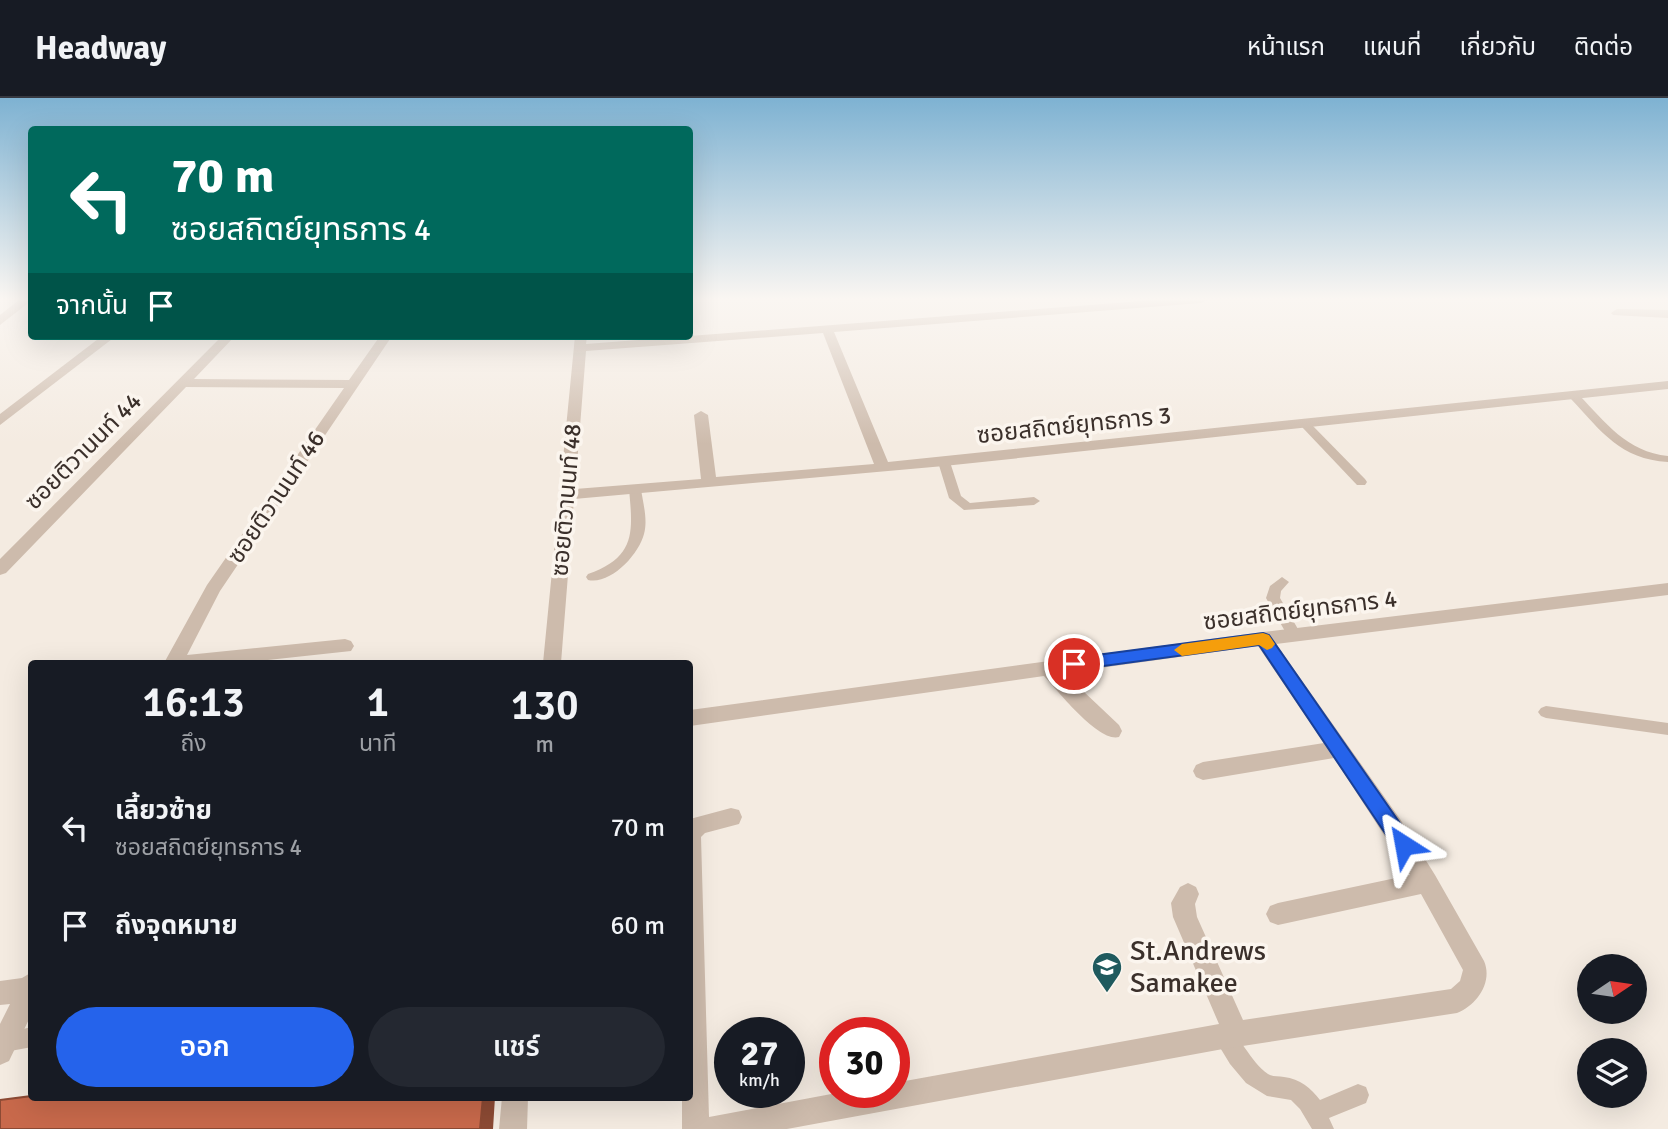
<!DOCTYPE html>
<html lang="th">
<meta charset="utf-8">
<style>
body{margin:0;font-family:Signika,"Noto Sans Thai",sans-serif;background:#242831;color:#f1f3f6;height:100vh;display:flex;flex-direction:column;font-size:26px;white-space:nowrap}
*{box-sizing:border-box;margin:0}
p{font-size:23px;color:#9ea1a6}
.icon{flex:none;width:38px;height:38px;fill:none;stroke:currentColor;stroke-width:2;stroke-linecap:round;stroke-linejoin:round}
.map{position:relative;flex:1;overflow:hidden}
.drawer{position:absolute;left:28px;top:562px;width:665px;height:441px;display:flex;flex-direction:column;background:#171b24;border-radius:7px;box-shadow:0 7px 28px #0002}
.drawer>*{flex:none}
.hud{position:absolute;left:28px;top:28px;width:665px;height:214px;border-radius:7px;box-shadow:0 7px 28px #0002;background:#00695c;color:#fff;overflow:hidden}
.needle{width:46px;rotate:77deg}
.controls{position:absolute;left:1577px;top:856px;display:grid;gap:14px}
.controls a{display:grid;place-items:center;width:70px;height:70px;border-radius:50%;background:#171b24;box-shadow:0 7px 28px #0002;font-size:35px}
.speed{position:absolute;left:714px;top:919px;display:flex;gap:14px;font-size:35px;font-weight:700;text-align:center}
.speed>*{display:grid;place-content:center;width:91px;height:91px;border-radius:50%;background:#171b24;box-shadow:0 7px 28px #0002;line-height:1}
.speed small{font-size:18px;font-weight:400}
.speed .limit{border:10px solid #d22;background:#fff;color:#111}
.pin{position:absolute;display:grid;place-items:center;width:60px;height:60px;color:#fff;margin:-30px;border:4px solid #fff;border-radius:50%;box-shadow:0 2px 7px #0007}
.me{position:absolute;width:77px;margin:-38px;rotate:326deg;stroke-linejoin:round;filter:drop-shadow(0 0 5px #0008)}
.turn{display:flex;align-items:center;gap:24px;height:147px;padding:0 28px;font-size:32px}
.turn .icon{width:91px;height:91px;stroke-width:2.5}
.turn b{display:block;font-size:49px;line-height:60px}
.then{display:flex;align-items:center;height:66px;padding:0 28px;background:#0003;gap:14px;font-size:26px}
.eta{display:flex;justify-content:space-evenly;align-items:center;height:119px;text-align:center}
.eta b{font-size:42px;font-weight:600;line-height:49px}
.action{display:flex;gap:14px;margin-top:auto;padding:14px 28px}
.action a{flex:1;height:80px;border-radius:42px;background:#2563eb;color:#fff;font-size:28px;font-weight:600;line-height:80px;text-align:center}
.action a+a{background:#242831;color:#f1f3f6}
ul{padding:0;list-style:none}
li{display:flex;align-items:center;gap:21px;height:98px;padding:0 28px}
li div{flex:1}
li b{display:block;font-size:26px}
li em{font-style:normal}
header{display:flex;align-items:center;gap:42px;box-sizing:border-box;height:98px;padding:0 35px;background:#171b24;border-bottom:2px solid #363941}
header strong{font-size:33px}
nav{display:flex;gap:38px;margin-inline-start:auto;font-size:24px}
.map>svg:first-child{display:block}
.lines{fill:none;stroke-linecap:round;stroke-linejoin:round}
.service{fill:#cdbbac;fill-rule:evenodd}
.minor{fill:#cdbbac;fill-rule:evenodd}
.shaded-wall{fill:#8c4a34}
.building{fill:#c8694b;stroke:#8c4a34;stroke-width:2}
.route{fill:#2563eb;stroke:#184099;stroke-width:2}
.slow{fill:#f59e0b}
.labels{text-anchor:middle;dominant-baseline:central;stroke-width:7;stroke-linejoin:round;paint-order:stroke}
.street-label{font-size:24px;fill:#3b302b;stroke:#fbf5ee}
.near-poi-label{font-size:28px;fill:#3b302b;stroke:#fbf5ee;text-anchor:start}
</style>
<header>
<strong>Headway</strong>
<nav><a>หน้าแรก</a><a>แผนที่</a><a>เกี่ยวกับ</a><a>ติดต่อ</a></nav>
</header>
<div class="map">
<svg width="1668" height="1031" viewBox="0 0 1668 1031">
<rect width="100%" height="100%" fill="#f4ebe1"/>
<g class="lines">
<g class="service">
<path d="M 1575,296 L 1579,297 C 1605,324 1627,354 1668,358 L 1668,364 C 1620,361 1602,334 1571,301 L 1570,299 Z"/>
<path d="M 1306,324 L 1310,325 L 1365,381 L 1367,384 L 1365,387 L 1357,387 L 1302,329 L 1302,325 Z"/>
<path d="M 944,360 L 950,364 L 961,398 L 970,405 L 1034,399 L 1040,403 L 1034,407 L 964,412 L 949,400 L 938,364 Z"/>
<path d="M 635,387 L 641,391 C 643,405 648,422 644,436 C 639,456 611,487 588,482 L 586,479 L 588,476 C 636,459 633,434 629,391 Z"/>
<path d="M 1282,479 L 1289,484 L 1281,493 L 1280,500 L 1302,538 L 1295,543 L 1290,542 L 1266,500 L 1270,488 Z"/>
<path d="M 1546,608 L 1668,625 L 1668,637 L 1546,620 L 1541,618 L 1538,614 L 1541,610 Z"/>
<path d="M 1223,928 C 1240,935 1250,964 1268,976 C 1273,979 1278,978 1284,979 C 1300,981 1311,990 1320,1002 L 1358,986 L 1366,989 L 1369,997 L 1366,1005 L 1329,1020 L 1334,1031 L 1312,1031 L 1300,1011 L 1291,1002 L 1267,998 L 1246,985 L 1230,966 L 1213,938 L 1216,931 Z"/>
<path d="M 32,929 L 32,949 L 5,954 L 0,952 L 0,936 Z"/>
</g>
<g class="minor">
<path d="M 19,202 L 32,202 L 0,227 L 0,217 Z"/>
<path d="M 1155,202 L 1207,202 L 1201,205 L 834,234 L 888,364 L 1668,283 L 1668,291 L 944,368 L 574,401 L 561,565 L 543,565 L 575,238 L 587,238 L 586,246 ZM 823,235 L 874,366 L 716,379 L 708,317 L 701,313 L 694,317 L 701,381 L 575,391 L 586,253 Z"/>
<path d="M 1617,211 L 1668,212 L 1668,220 L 1613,217 L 1611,215 Z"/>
<path d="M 102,238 L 116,238 L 0,327 L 0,316 Z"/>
<path d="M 222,238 L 235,238 L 194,281 L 349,282 L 380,238 L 392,238 L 220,493 L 187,557 L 345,541 L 351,543 L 354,548 L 351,553 L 239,565 L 164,565 L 207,487 L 344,290 L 186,289 L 6,475 L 0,477 L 0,461 Z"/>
<path d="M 1668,485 L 1668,497 L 1276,546 L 1400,721 L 1435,777 L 1484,863 C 1493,884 1477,907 1457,915 L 1223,951 L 787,1031 L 682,1031 L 682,999 L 690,999 L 690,721 L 731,710 L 739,712 L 742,719 L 739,726 L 705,735 L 701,739 L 709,1019 L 842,994 L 894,994 L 894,985 L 1219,926 L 1173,819 L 1171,805 L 1180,789 L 1188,785 L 1196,789 L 1199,796 L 1195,806 L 1197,819 L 1243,922 L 1451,891 L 1460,883 L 1463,872 L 1421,796 L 1278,827 L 1270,824 L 1266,816 L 1270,808 L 1278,805 L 1410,777 L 1334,660 L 1203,682 L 1196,679 L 1193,673 L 1196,667 L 1203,664 L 1324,645 L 1258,548 L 1064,575 L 1119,627 L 1122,633 L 1119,639 C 1099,645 1058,593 1044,578 L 690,628 L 690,612 L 1263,534 Z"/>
<path d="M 32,874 L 32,915 L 9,963 L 0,967 L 0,926 L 10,906 L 0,907 L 0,883 L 22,880 Z"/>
<path d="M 502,999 L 528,999 L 527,1031 L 499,1031 Z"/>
</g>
</g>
<path class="shaded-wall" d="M 483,999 L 495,999 L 493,1031 L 480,1031 Z"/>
<path class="building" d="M 32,998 L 32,999 L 483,999 L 480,1031 L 0,1031 L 0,1002 Z"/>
<linearGradient id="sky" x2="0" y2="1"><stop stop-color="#7eb2d2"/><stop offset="0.58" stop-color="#faf6f2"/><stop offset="1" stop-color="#faf6f2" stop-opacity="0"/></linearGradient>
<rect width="1668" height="346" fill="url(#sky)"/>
<path class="route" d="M 1263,535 L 1269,537 L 1411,741 L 1414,747 L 1411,753 L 1404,756 L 1397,753 L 1259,547 L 1074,572 L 1066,566 L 1074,560 Z"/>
<path class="slow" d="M 1263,535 L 1269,537 L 1275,546 L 1272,550 L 1267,552 L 1259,547 L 1182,558 L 1174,552 L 1182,546 Z"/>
<defs>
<g id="school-pin" transform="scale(1.575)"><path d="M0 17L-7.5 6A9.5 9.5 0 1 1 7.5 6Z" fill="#1f5a5e" stroke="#fbf5ee"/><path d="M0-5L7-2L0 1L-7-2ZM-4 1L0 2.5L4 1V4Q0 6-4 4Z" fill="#fff"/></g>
</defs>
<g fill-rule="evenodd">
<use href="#school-pin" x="1107" y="869"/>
</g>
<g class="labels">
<g class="street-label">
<text transform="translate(1074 327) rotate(-6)">ซอยสถิตย์ยุทธการ 3</text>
<text transform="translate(83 353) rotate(-45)">ซอยติวานนท์ 44</text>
<text transform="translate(276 399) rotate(-56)">ซอยติวานนท์ 46</text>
<text transform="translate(566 402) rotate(-85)">ซอยติวานนท์ 48</text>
<text transform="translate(1300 512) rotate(-7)">ซอยสถิตย์ยุทธการ 4</text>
</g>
<g class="near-poi-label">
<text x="1130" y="853">St.Andrews<tspan x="1130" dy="32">Samakee</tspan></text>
</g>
</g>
</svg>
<div class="controls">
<a><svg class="needle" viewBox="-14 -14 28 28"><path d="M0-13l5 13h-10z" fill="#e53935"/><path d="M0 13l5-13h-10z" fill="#9ea1a6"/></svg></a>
<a><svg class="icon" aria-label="layers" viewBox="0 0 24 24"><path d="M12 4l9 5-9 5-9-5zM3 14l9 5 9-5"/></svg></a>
</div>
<div class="speed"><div>27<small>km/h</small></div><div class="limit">30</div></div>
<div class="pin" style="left:1074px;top:566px;background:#d93025"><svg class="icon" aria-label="arrive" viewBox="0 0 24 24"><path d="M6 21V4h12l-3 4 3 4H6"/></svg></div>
<svg class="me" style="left:1404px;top:747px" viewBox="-20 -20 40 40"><path d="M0-17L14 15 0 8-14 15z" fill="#2563eb" stroke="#fff" stroke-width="4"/></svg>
<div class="hud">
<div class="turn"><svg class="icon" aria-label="left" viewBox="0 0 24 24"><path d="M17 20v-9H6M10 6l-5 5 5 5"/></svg><div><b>70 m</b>ซอยสถิตย์ยุทธการ 4</div></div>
<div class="then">จากนั้น<svg class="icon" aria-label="arrive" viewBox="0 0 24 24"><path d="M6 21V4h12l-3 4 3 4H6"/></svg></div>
</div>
<section class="drawer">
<div class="eta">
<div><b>16:13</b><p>ถึง</p></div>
<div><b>1</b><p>นาที</p></div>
<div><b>130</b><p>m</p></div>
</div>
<ul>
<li><svg class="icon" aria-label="left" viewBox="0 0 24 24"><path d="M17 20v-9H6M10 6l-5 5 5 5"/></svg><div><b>เลี้ยวซ้าย</b><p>ซอยสถิตย์ยุทธการ 4</p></div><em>70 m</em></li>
<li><svg class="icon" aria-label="arrive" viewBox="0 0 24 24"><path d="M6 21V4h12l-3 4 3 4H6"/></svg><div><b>ถึงจุดหมาย</b></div><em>60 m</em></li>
</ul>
<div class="action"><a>ออก</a><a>แชร์</a></div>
</section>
</div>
